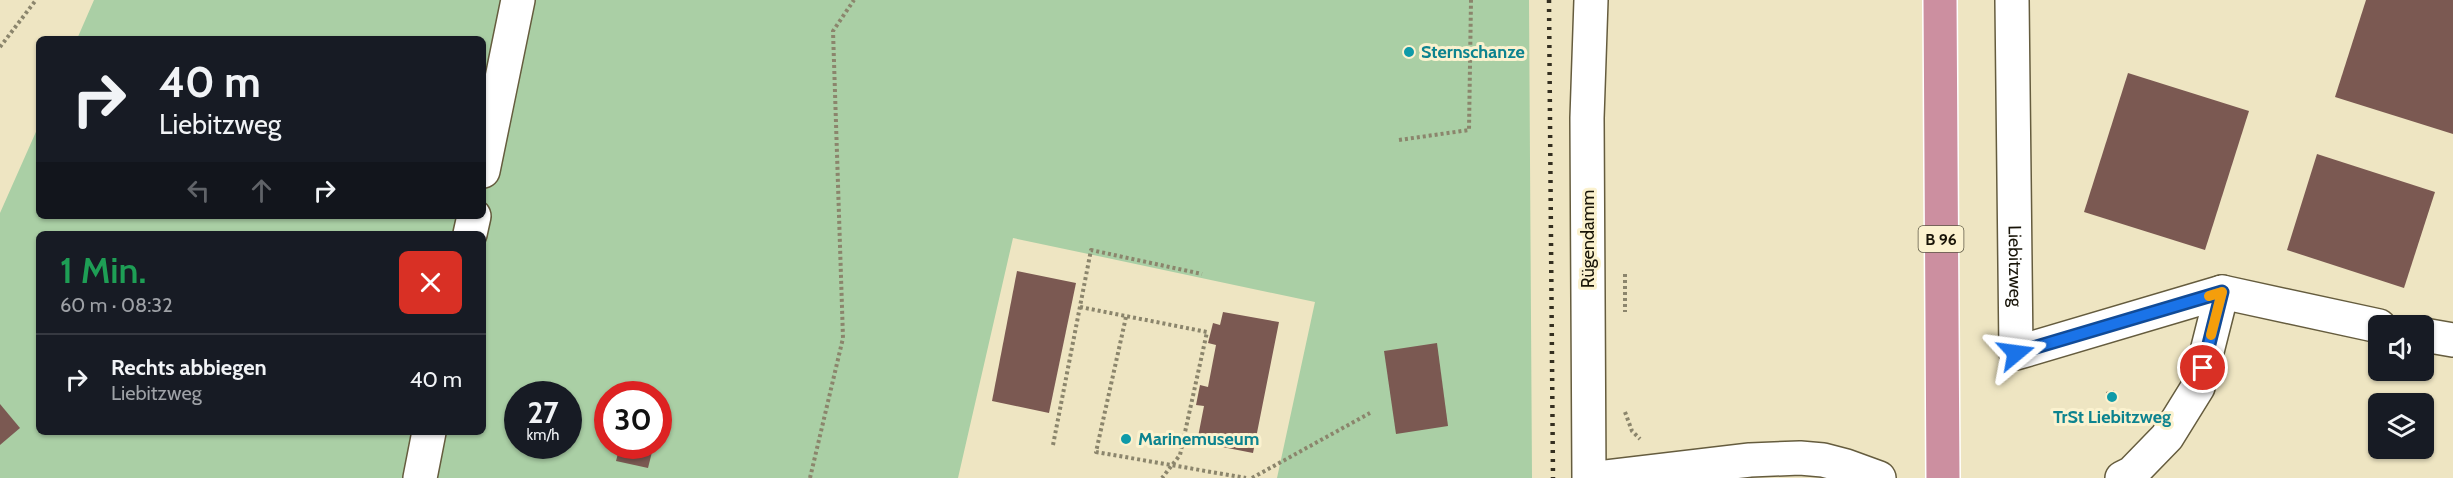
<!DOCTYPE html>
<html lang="de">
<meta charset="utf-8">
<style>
body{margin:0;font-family:Cabin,sans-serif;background:#242831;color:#f1f3f6;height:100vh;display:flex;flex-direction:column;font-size:22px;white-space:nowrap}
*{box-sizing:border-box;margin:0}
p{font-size:20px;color:#9ea1a6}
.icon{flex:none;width:33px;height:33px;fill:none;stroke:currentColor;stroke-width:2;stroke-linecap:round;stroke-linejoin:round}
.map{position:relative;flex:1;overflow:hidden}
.sheet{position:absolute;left:36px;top:231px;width:450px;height:204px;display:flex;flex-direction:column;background:#171b24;border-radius:9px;box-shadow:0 2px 4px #0004}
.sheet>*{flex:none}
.hud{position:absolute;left:36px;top:36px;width:450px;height:183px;border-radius:9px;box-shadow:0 2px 4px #0004;background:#171b24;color:#f1f3f6;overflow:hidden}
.controls{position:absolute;left:2368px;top:315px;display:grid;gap:12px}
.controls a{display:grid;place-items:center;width:66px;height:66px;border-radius:9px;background:#171b24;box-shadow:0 2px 4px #0004;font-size:30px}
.speed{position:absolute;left:504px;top:381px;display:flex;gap:12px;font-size:30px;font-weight:700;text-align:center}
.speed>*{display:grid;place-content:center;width:78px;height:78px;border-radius:50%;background:#171b24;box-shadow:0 2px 4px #0004;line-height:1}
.speed small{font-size:15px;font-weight:400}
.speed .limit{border:9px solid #d22;background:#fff;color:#111}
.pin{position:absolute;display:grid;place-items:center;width:51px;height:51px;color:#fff;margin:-26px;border:3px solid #fff;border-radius:50%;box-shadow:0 2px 6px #0007}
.me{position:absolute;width:66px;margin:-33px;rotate:74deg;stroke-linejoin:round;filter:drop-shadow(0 0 4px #0008)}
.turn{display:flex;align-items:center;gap:21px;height:126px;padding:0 24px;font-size:27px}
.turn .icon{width:78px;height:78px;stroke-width:2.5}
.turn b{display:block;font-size:42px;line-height:51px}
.lanes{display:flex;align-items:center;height:57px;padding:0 24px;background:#0003;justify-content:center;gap:30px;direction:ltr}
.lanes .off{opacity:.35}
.round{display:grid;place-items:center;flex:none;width:63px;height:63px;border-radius:9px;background:#242831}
.summary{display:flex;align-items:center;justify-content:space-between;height:102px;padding:0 24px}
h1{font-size:36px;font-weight:600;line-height:45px;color:#1e9e55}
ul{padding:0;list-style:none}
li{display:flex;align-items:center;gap:18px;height:90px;padding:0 24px;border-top:2px solid #363941}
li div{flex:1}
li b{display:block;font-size:22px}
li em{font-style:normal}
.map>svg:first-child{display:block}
.green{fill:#aacfa5;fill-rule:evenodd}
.building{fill:#7b5952}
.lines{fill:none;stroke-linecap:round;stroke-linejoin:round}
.minor-casing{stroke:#655c3e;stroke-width:36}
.secondary-casing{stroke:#655c3e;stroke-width:36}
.trunk-casing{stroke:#fff;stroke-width:36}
.path{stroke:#8b856c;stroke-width:4;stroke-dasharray:3 3;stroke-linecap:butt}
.minor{stroke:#fff;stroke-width:33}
.secondary{stroke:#fff;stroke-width:33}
.trunk{stroke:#cc8fa0;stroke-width:33}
.rail{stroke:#342f20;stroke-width:4.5;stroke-dasharray:3 6;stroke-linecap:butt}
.route-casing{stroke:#114b97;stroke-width:15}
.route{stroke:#1a73e8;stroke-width:10}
.slow{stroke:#f59e0b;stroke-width:10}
.culture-dot{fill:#0f9aa8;stroke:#fbf2cf;stroke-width:2}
.labels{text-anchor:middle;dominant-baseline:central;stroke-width:6;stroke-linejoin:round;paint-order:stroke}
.shield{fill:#fbf2cf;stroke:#5c5744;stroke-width:1.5}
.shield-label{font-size:16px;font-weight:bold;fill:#181408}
.culture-label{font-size:18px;font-weight:bold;fill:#0d838f;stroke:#fbf2cf;text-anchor:start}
.street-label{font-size:18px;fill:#181408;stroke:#fbf2cf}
</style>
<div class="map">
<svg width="2453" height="478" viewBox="0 0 2453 478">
<rect width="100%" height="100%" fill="#eee5c2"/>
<path class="green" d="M 94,0 L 1529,0 L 1532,478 L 1277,478 L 1315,302 L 1013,238 L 958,478 L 0,478 L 0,213 L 39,125 L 39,216 L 483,216 L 483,39 L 77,39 ZM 39,234 L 483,234 L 483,432 L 39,432 ZM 518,394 L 568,394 L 568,446 L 518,446 ZM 608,394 L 658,394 L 658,446 L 608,446 Z"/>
<g class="building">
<path d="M 2366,0 L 2453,0 L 2453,134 L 2335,97 Z"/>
<path d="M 2128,73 L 2249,111 L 2205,250 L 2084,212 Z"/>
<path d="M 2317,154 L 2435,192 L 2404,288 L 2287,250 Z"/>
<path d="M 1017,271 L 1076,283 L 1049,413 L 992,401 Z"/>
<path d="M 1223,312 L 1279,322 L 1253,453 L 1197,442 L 1204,406 L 1196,405 L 1200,385 L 1208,387 L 1216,345 L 1208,343 L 1213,323 L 1220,325 Z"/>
<path d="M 1437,343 L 1448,426 L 1396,434 L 1384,351 Z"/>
<path d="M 2114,390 L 2117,401 L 2109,403 L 2106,392 Z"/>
<path d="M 0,404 L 20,428 L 0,445 Z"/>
<path d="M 620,446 L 652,452 L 648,468 L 616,461 Z"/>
</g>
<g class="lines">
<g class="minor-casing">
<g id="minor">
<path id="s1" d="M 2012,0 L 2016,353 L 2222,292 L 2379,326"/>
<path d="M 483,171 L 518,0"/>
<path d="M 470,234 L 474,216"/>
<path d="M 2424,335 L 2453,340"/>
<path d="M 420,478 L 429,432"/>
<path d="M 1598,478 L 1750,460 L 1800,458 L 1823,460 L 1846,466 L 1879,478"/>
<path d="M 2122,478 L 2132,473 L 2167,437 L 2198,387 L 2222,292"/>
</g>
</g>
<g class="secondary-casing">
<path id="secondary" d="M 1589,478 L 1587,118 L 1591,0"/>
</g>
<g class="trunk-casing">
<path id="trunk" d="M 1940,0 L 1943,478"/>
</g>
<g class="path">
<path d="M 0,47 L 36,0"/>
<path d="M 1399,140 L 1469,130 L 1471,0"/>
<path d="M 1625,274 L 1625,312"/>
<path d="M 1080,307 L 1207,332 L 1180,455 L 1162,478"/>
<path d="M 1126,317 L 1096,452 L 1246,478"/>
<path d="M 1625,412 L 1632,431 L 1640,439"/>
<path d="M 1053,445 L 1091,250 L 1202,274"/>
<path d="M 810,478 L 843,338 L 833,31 L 854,0"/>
<path d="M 1252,478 L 1370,413"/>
</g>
<use href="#minor" class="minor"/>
<use href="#secondary" class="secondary"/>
<use href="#trunk" class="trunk"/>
<path class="rail" d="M 1549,0 L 1553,478"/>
</g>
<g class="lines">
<g class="route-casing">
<path id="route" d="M 2016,353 L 2222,292 L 2203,368"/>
</g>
<use href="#route" class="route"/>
<path class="slow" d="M 2209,296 L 2222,292 L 2211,335"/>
</g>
<g class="culture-dot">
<circle cx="1409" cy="52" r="6"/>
<circle cx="2112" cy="397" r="6"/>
<circle cx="1126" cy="439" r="6"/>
</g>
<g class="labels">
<rect class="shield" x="1918.5" y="226" width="45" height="26" rx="4.5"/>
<g class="shield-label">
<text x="1941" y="239">B 96</text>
</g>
<g class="culture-label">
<text x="1421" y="52">Sternschanze</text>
<text x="2112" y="417" text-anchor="middle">TrSt Liebitzweg</text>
<text x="1138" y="439">Marinemuseum</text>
</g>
<g class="street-label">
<text transform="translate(1588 239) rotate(-90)">Rügendamm</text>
<text stroke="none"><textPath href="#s1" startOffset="266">Liebitzweg</textPath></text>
</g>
</g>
</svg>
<div class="controls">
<a><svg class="icon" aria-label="sound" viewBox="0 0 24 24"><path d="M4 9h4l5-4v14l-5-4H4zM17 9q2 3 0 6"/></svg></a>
<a><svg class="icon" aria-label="layers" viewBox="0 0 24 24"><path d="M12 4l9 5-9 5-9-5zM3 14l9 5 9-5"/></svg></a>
</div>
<div class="speed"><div>27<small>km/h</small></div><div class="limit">30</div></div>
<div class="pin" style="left:2203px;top:368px;background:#d93025"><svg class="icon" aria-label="arrive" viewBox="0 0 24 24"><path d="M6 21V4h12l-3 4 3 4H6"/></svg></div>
<svg class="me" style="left:2016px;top:353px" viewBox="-20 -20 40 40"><path d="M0-17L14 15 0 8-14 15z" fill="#1a73e8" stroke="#fff" stroke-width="4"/></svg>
<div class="hud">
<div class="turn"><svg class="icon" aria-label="right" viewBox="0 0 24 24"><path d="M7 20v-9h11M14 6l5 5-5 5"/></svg><div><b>40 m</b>Liebitzweg</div></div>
<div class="lanes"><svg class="icon off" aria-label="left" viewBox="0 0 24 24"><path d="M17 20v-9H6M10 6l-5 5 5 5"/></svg><svg class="icon off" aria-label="ahead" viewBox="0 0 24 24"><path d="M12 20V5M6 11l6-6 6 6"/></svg><svg class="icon" aria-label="right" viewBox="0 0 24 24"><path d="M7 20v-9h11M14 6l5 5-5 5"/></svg></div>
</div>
<section class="sheet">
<div class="summary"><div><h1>1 Min.</h1><p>60 m · 08:32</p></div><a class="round" style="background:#d93025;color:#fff"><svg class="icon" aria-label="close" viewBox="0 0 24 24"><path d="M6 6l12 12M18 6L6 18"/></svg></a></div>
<ul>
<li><svg class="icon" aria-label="right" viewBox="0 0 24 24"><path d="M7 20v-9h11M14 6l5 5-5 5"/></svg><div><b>Rechts abbiegen</b><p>Liebitzweg</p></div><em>40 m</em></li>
</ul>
</section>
</div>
